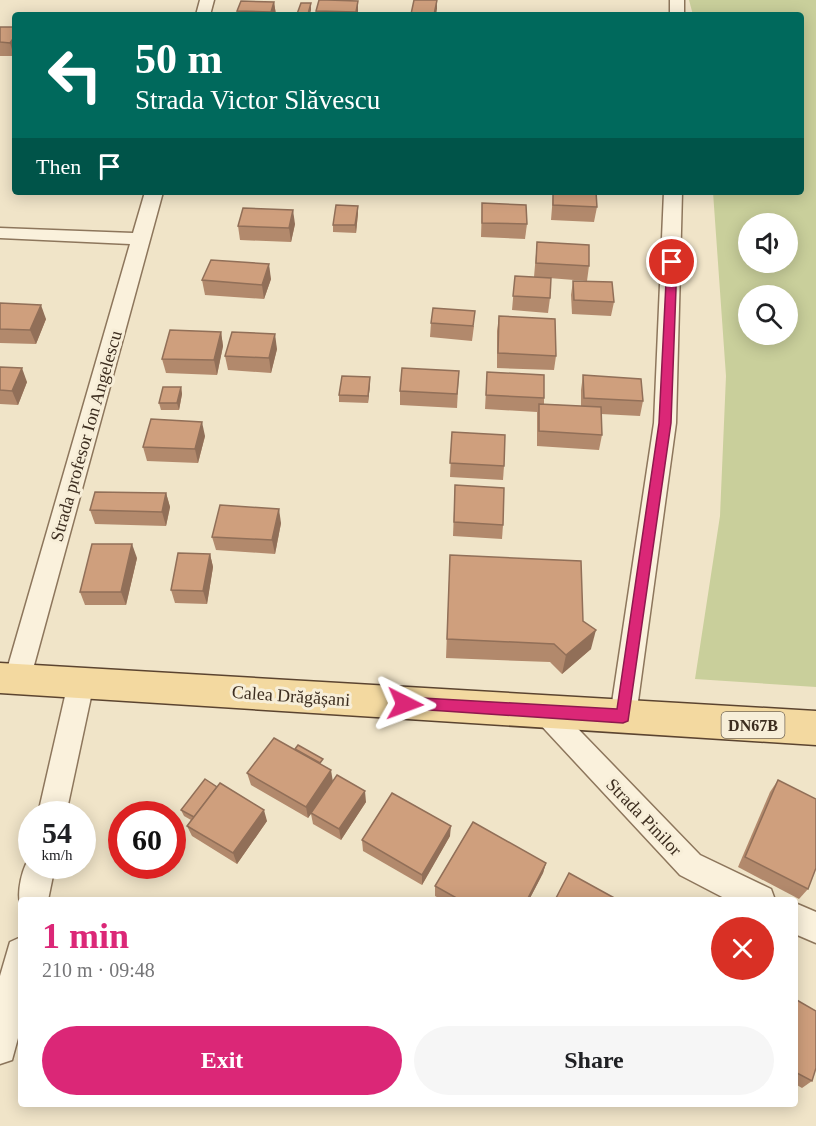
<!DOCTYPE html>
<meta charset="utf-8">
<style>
body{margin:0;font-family:Georgia,serif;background:#f6f6f6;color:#202124;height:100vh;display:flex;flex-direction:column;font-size:22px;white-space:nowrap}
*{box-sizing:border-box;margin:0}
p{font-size:20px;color:#757577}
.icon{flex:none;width:33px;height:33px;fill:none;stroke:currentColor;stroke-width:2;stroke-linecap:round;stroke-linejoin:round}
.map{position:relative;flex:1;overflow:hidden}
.details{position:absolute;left:18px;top:897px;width:780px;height:210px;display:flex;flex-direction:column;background:#fff;border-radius:6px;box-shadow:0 3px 15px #0003}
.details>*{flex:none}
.guide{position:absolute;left:12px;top:12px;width:792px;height:183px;border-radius:6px;box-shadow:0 3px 15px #0003;background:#00695c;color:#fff;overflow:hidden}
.fabs{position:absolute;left:738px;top:213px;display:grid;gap:12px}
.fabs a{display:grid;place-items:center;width:60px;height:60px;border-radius:50%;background:#fff;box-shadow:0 3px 15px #0003;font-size:30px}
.speed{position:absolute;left:18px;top:801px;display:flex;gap:12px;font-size:30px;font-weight:700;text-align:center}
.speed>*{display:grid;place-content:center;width:78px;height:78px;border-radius:50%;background:#fff;box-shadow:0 3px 15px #0003;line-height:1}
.speed small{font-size:15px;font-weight:400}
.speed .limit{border:9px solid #d22;background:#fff;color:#111}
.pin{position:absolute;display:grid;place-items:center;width:51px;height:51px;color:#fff;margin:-26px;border:3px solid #fff;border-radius:50%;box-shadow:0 2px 6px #0007}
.me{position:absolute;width:66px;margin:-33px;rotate:93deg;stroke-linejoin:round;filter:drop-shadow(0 0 4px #0008)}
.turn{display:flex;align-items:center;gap:21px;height:126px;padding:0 24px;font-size:27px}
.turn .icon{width:78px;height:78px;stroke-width:2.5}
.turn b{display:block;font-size:42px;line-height:51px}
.then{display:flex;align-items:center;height:57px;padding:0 24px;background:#0003;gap:12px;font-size:22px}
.round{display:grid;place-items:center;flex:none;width:63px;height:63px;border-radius:32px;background:#f6f6f6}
.head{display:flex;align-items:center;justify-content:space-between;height:102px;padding:0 24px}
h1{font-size:36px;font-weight:700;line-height:45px;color:#db2777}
.button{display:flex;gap:12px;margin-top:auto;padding:12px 24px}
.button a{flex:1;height:69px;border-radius:36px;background:#db2777;color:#fff;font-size:24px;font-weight:700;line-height:69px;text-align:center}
.button a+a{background:#f6f6f6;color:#202124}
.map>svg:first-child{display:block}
.green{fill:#c9cf9b;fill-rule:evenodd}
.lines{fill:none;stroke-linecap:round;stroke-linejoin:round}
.street-casing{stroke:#8d765c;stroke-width:3}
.primary-casing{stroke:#5b4430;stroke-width:3}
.street{fill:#faf1dc;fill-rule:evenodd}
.primary{fill:#f3d9a0;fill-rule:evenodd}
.wall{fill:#b2896c}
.shaded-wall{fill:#916f58}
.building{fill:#cf9f7d;stroke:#916f58;stroke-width:1.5}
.route{fill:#db2777;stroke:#8e194d;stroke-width:1.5}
.labels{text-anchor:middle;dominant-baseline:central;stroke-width:6;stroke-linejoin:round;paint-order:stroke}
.shield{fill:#f7eed8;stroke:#756857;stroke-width:1.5}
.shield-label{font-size:16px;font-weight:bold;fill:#3d2e20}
.street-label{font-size:18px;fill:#3d2e20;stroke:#f7eed8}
</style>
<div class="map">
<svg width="816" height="1126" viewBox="0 0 816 1126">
<rect width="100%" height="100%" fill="#f0e4c8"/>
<path class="green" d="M 689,0 L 816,0 L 816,687 L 695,679 L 720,516 L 726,376 L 713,192 L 801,192 L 801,15 L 693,15 ZM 748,224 L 788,224 L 788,262 L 748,262 ZM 748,296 L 788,296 L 788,334 L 748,334 Z"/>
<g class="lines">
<g class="street-casing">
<g id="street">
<path d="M 200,0 L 214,0 L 210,15 L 196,15 Z"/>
<rect x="670" y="0" width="14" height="15"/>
<path d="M 145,192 L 163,192 L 30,680 L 26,688 L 17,691 L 8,688 L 4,680 L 130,244 L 0,238 L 0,228 L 133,233 Z"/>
<path d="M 664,192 L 682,192 L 676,423 L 636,716 L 632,724 L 623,728 L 614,724 L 610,716 L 654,423 Z"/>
<path d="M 81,672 L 90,675 L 94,683 L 66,814 L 38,814 L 68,683 L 72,675 Z"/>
<path d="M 545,700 L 554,704 L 700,855 L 771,889 L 775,900 L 728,900 L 680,875 L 536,720 L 532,712 L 536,704 Z"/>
<path d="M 32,855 L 32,866 L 55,866 L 48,900 L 21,900 L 21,907 C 16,894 22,865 32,855 Z"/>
<path d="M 795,903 L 816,912 L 816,943 L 795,934 Z"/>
<path d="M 21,937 L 21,1027 L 12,1060 L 0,1064 L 0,976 L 10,942 Z"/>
</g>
</g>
<g class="primary-casing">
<path id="primary" d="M 0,663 L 816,711 L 816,745 L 0,693 Z"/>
</g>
<use href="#street" class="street"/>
<use href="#primary" class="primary"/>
</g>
<g class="wall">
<path d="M 358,1 L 358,15 L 316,15 L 316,11 Z"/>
<path d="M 274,2 L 276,15 L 238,15 L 237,11 Z"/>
<path d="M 0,27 L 15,27 L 14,56 L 0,56 Z"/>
<path d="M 539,192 L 597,192 L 596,197 L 597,207 L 594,222 L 551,220 L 553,195 L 539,194 Z"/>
<path d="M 482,203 L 527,224 L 525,239 L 481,237 Z"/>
<path d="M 358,206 L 358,213 L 356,233 L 333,232 L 333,225 Z"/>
<path d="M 295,224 L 291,242 L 240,240 L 238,226 Z"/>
<path d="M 537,242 L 589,266 L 587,281 L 536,277 L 550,298 L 548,313 L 512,310 L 515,276 L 534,277 Z"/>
<path d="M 271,279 L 264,299 L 205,295 L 202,280 Z"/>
<path d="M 573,281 L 614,302 L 611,316 L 572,314 L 571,295 Z"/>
<path d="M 0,303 L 46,319 L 36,344 L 0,343 Z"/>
<path d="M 499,316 L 556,356 L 554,370 L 497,368 L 497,331 Z"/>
<path d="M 431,323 L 474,326 L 472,341 L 430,337 Z"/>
<path d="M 221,332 L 223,346 L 217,375 L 166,373 L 162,359 Z"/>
<path d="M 277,349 L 271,373 L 228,370 L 225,356 Z"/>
<path d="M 0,367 L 27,382 L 18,405 L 0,404 Z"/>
<path d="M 459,371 L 457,408 L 400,405 L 400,391 Z"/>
<path d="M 487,372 L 544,398 L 544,404 L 581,406 L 581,390 L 583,375 L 643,401 L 640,416 L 601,414 L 602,435 L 599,450 L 537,446 L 537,412 L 485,409 Z"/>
<path d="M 370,384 L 368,403 L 339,402 L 339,395 Z"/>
<path d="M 181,387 L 182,394 L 179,410 L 161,410 L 159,403 Z"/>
<path d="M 452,432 L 504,466 L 503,480 L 450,477 Z"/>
<path d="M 205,436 L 198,463 L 147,461 L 143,447 Z"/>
<path d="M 455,485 L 503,525 L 502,539 L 453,536 Z"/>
<path d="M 166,493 L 170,507 L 166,526 L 95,524 L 90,510 Z"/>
<path d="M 281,523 L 275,554 L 216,550 L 212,537 Z"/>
<path d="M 210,554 L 213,567 L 207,604 L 175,603 L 171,590 Z"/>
<path d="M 450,555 L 583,621 L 591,649 L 562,674 L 550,662 L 446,658 Z"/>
<path d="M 137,558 L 126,605 L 85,605 L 80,592 Z"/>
<path d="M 323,766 L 333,781 L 366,802 L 341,840 L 313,824 L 311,814 L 308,818 L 251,785 L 247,773 Z"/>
<path d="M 778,780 L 808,889 L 799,899 L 738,867 L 770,792 Z"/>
<path d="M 181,810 L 267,821 L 237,864 L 192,836 L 187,826 L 191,820 L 184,816 Z"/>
<path d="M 450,836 L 422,885 L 363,851 L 362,840 Z"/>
<path d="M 546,863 L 543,873 L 529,900 L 442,900 L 435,896 L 435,886 Z"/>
<path d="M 795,999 L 812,1081 L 802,1088 L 795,1084 Z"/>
</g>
<g class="shaded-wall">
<path d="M 437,0 L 437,9 L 436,15 L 434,15 Z"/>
<path d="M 358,1 L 358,15 L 356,15 L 356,12 Z"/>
<path d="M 274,2 L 276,15 L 272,15 L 271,12 Z"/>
<path d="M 311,3 L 311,10 L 310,15 L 308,15 Z"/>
<path d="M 15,36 L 15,56 L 14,56 L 10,43 Z"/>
<path d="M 358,206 L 358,213 L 356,233 L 355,225 Z"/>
<path d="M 293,210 L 295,224 L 291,242 L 289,228 Z"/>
<path d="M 269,264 L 271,279 L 264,299 L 262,285 Z"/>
<path d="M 41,305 L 46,319 L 36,344 L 30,330 Z"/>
<path d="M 221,332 L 223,346 L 217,375 L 214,360 Z"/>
<path d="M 275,334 L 277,349 L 271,373 L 269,358 Z"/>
<path d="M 22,368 L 27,382 L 18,405 L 12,391 Z"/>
<path d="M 370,377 L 370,384 L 368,403 L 368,396 Z"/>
<path d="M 181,387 L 182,394 L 179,410 L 177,403 Z"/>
<path d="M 202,422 L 205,436 L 198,463 L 195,449 Z"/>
<path d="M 166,493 L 170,507 L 166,526 L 162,512 Z"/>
<path d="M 279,509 L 281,523 L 275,554 L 272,540 Z"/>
<path d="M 132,544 L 137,558 L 126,605 L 121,592 Z"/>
<path d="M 210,554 L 213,567 L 207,604 L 203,591 Z"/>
<path d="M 596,630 L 591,649 L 562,674 L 566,655 Z"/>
<path d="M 331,770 L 333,782 L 308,818 L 306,807 Z"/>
<path d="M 365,791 L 366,802 L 341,840 L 339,829 Z"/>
<path d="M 264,810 L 267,821 L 237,864 L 233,853 Z"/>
<path d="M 451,826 L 450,836 L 422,885 L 422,875 Z"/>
<path d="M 546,863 L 543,873 L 529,900 L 527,900 Z"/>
</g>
<g class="building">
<path d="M 319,0 L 327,0 L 358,1 L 356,12 L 316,11 Z"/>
<path d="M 414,0 L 437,0 L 434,15 L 411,14 Z"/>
<path d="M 241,1 L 274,2 L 271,12 L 237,11 Z"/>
<path d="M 301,3 L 311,3 L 308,14 L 297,14 Z"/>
<path d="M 46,13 L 79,14 L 79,15 L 45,15 Z"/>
<path d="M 0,27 L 15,27 L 15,36 L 10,43 L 0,42 Z"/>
<path d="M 553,192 L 596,192 L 597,207 L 553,205 Z"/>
<path d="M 482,203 L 526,205 L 527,224 L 482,223 Z"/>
<path d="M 336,205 L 358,206 L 355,225 L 333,225 Z"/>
<path d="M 243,208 L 293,210 L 289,228 L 238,226 Z"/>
<path d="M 537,242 L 589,245 L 589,266 L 536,263 Z"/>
<path d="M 211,260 L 269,264 L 262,285 L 202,280 Z"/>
<path d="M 515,276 L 551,278 L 550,298 L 513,296 Z"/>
<path d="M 573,281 L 612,282 L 614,302 L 574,300 Z"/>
<path d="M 0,303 L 41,305 L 30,330 L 0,329 Z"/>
<path d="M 433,308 L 475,311 L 473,326 L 431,323 Z"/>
<path d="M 499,316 L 555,319 L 556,356 L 498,353 Z"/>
<path d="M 170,330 L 221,332 L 214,360 L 162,359 Z"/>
<path d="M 232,332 L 275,334 L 269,358 L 225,356 Z"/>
<path d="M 0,367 L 22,368 L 12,391 L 0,390 Z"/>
<path d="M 402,368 L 459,371 L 457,394 L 400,391 Z"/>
<path d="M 487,372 L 544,375 L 544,398 L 486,395 Z"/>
<path d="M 583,375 L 641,379 L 643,401 L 584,398 Z"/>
<path d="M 342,376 L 370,377 L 368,396 L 339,395 Z"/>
<path d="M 163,387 L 181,387 L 177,403 L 159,403 Z"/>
<path d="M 539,404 L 601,407 L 602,435 L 539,431 Z"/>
<path d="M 151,419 L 202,422 L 195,449 L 143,447 Z"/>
<path d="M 452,432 L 505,435 L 504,466 L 450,463 Z"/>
<path d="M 455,485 L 504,488 L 503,525 L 454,522 Z"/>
<path d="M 95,492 L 166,493 L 162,512 L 90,510 Z"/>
<path d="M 220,505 L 279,509 L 272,540 L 212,537 Z"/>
<path d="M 92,544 L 132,544 L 121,592 L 80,592 Z"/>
<path d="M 178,553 L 210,554 L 203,591 L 171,590 Z"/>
<path d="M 450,555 L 581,561 L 583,621 L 596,630 L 566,655 L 554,644 L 447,639 Z"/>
<path d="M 274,738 L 331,770 L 306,807 L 247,773 Z"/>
<path d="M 298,745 L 323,759 L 320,763 L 295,749 Z"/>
<path d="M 337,775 L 365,791 L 339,829 L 311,813 Z"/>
<path d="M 205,779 L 217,787 L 194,817 L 181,810 Z"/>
<path d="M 778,780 L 816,799 L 816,868 L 808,889 L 745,857 Z"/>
<path d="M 220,783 L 264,810 L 233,853 L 187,826 Z"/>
<path d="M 392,793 L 451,826 L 422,875 L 362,840 Z"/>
<path d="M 473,822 L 546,863 L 527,900 L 460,900 L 435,886 Z"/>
<path d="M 569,873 L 618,900 L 555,900 Z"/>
<path d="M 795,999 L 816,1011 L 816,1068 L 812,1081 L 795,1072 Z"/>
</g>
<path class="route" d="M 672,259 L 677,262 L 671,423 L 628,721 L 623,723 L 400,708 L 398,704 L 400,699 L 405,697 L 617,709 L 659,423 L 667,262 Z"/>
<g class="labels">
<rect class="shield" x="721.5" y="712" width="63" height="26" rx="4.5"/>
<g class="shield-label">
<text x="753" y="725">DN67B</text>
</g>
<g class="street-label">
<text transform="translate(86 436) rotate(-74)">Strada profesor Ion Angelescu</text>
<text transform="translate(291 696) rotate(4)">Calea Drăgășani</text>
<text transform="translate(644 817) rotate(46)">Strada Pinilor</text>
</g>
</g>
</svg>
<div class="fabs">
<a><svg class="icon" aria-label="sound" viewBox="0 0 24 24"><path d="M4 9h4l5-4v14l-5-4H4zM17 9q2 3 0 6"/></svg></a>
<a><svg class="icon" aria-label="search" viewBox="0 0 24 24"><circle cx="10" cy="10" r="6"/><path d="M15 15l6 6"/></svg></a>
</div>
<div class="speed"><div>54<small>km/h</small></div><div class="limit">60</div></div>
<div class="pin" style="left:672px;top:262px;background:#d93025"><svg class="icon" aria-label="arrive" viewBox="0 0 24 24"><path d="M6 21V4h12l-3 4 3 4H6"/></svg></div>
<svg class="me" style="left:405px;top:704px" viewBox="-20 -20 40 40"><path d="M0-17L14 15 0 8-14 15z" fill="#db2777" stroke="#fff" stroke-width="4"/></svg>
<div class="guide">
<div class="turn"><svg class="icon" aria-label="left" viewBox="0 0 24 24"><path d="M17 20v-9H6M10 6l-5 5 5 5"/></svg><div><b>50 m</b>Strada Victor Slăvescu</div></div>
<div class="then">Then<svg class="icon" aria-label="arrive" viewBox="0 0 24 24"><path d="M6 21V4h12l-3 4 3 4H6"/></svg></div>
</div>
<section class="details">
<div class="head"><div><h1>1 min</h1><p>210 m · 09:48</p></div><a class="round" style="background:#d93025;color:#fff"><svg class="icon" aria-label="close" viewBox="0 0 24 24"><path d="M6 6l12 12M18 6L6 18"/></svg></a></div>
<div class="button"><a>Exit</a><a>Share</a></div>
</section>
</div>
